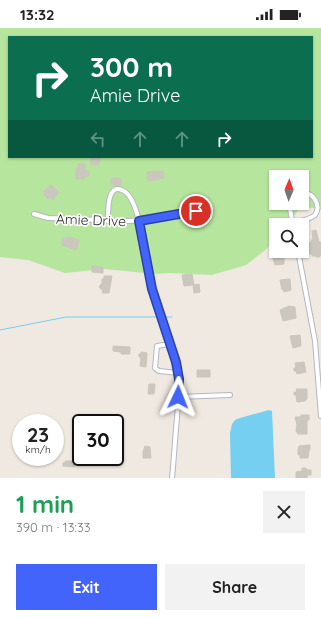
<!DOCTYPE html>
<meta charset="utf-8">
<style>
body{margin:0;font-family:Quicksand,sans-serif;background:#f2f2f2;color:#222;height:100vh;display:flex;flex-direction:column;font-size:15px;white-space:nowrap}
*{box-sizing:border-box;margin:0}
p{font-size:13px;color:#767676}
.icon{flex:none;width:22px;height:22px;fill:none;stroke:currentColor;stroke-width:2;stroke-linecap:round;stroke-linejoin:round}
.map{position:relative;height:450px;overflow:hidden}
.details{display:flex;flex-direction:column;background:#fff;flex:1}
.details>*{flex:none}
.banner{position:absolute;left:8px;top:8px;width:305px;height:122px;border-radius:0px;box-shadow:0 1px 3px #0004;background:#0b6e4f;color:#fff;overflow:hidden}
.needle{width:26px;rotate:2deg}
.controls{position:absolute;left:269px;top:142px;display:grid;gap:8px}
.controls a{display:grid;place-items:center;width:40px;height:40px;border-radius:0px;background:#fff;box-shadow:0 1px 3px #0004;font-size:20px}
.speed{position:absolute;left:12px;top:386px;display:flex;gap:8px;font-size:20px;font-weight:700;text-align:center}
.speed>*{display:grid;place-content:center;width:52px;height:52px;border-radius:50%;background:#fff;box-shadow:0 1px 3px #0004;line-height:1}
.speed small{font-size:10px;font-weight:400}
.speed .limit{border:2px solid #111;border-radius:6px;background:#fff;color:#111}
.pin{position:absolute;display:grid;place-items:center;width:34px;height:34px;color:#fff;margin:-17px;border:2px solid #fff;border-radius:50%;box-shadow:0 1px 4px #0007}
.me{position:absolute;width:44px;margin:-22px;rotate:2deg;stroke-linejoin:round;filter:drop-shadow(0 0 3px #0008)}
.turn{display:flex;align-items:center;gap:14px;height:84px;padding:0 16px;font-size:18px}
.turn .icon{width:52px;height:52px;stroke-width:2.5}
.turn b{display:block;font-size:28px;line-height:34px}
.lanes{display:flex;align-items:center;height:38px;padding:0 16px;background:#0003;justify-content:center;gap:20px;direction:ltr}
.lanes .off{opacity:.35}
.round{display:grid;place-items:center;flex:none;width:42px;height:42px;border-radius:0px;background:#f2f2f2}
.head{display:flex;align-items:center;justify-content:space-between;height:68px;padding:0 16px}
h1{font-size:24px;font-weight:800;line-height:30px;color:#1e9e55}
.action{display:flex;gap:8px;margin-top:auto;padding:8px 16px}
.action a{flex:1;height:46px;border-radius:0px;background:#4264fb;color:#fff;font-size:16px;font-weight:800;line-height:46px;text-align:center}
.action a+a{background:#f2f2f2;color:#222}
.status{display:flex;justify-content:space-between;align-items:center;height:28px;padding:0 20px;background:#fff;direction:ltr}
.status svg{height:11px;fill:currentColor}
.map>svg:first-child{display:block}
.green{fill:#b6e59e;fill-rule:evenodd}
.water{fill:#75cff0}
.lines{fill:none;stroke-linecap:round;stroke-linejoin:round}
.stream{stroke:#75cff0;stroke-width:1}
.building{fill:#cbc7bf;stroke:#cbc5ba}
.minor-casing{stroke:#b4b7c1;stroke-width:6}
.minor{stroke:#fff;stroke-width:4}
.route-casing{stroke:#2b41a3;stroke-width:10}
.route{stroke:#4264fb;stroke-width:7}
.labels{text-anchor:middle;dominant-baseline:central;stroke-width:3.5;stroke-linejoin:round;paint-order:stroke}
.street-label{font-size:14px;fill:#2e2e2e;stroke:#fff}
</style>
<div class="status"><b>13:32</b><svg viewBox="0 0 49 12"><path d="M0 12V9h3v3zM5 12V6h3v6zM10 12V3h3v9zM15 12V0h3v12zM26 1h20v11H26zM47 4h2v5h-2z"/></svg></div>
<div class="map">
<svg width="321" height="450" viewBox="0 0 321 450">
<rect width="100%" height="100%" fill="#efe9e1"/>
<path class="green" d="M 0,0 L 321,0 L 321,182 C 299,176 300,179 288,197 L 276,197 L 276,212 L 264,223 L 246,237 L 212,247 L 169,245 L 156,246 L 104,241 L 65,245 L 28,232 L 0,229 ZM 9,9 L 312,9 L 312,129 L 9,129 ZM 276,149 L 302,149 L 302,175 L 276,175 Z"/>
<path class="water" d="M 269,382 L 272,383 L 275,450 L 231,450 L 230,405 L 232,396 L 235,392 L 240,390 Z"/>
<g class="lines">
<g class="stream">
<path d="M 163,289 L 172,289"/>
<path d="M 0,302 L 66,289 L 160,289"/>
</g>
</g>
<g class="building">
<path d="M 91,129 L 100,129 L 99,137 L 91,137 Z"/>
<path d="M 78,136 L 85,136 L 85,143 L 89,143 L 89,148 L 85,148 L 84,151 L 76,151 L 76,141 L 78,139 Z"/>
<path d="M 163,143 L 164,150 L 148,153 L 147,144 Z"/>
<path d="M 116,150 L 121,151 L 121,157 L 114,158 L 114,156 L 111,156 L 111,151 Z"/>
<path d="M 51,157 L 59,164 L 53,172 L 50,169 L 48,171 L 44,167 L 45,166 L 43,164 Z"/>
<path d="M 316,202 L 319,214 L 321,214 L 321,227 L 320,227 L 320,229 L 316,229 L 316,228 L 312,228 L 312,226 L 310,226 L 306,215 L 312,214 L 311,212 L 313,212 L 312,203 Z"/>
<path d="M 67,209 L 79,212 L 76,222 L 62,217 L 63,210 L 67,211 Z"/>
<path d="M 285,223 L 286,228 L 284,228 L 284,236 L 275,237 L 273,231 L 275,224 Z"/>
<path d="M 92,238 L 103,239 L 103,245 L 92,244 Z"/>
<path d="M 192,246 L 194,257 L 199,256 L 200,264 L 194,265 L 193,257 L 184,258 L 182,247 Z"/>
<path d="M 104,248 L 112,248 L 109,265 L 102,265 L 103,263 L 99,259 L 101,256 L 102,256 L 102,251 L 104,251 Z"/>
<path d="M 290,251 L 291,262 L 284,264 L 283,261 L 282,262 L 280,252 Z"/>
<path d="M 289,278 L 295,279 L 296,290 L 283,293 L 280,282 Z"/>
<path d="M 300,307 L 301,318 L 293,320 L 290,308 Z"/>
<path d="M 113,318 L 130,319 L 130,326 L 121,326 L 121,324 L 113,323 Z"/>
<path d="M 141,324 L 147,325 L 146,339 L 140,338 L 141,331 L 140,329 L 139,329 L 139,326 L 141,326 Z"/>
<path d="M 304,334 L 306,344 L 297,346 L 296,343 L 294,343 L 294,340 L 296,340 L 295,335 Z"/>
<rect x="197" y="342" width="13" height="7"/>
<path d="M 149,356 L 155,356 L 154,366 L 148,366 Z"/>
<path d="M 296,361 L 307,361 L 307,371 L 305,373 L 297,374 L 296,367 L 294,367 L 294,364 L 297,364 Z"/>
<path d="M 301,387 L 309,387 L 309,392 L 307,392 L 307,406 L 298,406 L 296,403 L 297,397 L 295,389 L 301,389 Z"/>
<path d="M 310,417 L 310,422 L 309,422 L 308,430 L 300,430 L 300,427 L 298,427 L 298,422 L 299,418 Z"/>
<path d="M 145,418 L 150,419 L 151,430 L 143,430 L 143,424 Z"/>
<path d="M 65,433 L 73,433 L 73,435 L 75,435 L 74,439 L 63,438 L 63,435 L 65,435 Z"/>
<path d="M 302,440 L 306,440 L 307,442 L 311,442 L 311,447 L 307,447 L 307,450 L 296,450 L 296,444 L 302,443 Z"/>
</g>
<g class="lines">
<g class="minor-casing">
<g id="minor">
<path d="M 290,175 L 290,181 L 293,197"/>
<path d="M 34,186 L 48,190 L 127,193 L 146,192 L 196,183"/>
<path d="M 108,193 C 108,183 107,153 124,163 C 139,172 144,220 147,237 C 151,260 158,282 166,304 C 171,317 177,330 178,344 C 180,359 178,375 177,390 C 175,410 174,430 172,450"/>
<path d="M 293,195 C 300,193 309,192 315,187 C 321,179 315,164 302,165"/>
<path d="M 298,223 L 315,313 L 321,388"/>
<path d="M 170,316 L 157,318 L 155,340 L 159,343 L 178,345"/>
<path d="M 178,369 L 230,367"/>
</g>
</g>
<use href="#minor" class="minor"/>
</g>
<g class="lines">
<g class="route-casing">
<path id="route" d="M 178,369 L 179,351 L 176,334 L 152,261 L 139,193 L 196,183"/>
</g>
<use href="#route" class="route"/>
</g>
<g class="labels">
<g class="street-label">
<text transform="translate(91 192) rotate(2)">Amie Drive</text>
</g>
</g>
</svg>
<div class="controls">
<a><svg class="needle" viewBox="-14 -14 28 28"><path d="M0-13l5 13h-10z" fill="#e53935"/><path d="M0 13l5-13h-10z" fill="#767676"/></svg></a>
<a><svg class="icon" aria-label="search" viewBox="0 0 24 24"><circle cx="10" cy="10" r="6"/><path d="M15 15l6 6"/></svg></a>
</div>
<div class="speed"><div>23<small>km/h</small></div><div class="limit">30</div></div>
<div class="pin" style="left:196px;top:183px;background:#d93025"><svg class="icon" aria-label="arrive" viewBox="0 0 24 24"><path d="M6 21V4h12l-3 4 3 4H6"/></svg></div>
<svg class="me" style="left:178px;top:369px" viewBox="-20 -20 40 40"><path d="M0-17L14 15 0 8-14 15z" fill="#4264fb" stroke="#fff" stroke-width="4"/></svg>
<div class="banner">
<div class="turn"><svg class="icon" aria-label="right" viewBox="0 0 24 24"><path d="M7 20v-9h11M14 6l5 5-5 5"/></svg><div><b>300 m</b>Amie Drive</div></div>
<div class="lanes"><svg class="icon off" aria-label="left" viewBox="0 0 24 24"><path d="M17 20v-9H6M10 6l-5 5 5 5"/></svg><svg class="icon off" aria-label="ahead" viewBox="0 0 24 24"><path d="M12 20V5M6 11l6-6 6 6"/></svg><svg class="icon off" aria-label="ahead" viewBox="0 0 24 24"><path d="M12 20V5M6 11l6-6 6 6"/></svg><svg class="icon" aria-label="right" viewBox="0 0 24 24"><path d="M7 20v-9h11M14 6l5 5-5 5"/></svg></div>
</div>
</div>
<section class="details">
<div class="head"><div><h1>1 min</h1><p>390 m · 13:33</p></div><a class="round"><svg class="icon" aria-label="close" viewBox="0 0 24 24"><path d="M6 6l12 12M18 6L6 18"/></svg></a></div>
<div class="action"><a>Exit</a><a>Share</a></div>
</section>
